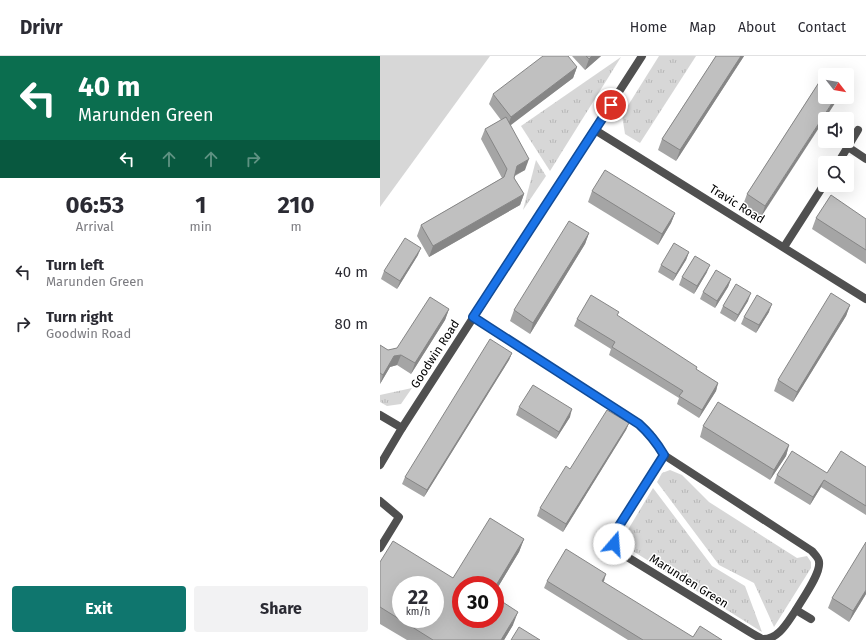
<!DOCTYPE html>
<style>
body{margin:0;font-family:"Fira Sans",sans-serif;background:#f2f2f3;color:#2b2b33;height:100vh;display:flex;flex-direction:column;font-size:15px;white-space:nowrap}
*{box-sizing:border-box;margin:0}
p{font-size:13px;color:#7c7c81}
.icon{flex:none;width:22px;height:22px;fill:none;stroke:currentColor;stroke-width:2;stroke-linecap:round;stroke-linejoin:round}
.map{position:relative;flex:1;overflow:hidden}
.side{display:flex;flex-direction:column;background:#fff;width:380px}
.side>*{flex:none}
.top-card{background:#0b6e4f;color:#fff;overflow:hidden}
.needle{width:26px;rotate:121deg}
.controls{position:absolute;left:438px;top:12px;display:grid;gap:8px}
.controls a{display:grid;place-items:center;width:36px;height:36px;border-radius:4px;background:#fff;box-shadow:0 4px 16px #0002;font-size:20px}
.speed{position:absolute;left:12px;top:520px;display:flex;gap:8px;font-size:20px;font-weight:700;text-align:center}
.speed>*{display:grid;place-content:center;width:52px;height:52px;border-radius:50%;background:#fff;box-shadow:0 4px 16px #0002;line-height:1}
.speed small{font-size:10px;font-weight:400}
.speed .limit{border:6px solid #d22;background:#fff;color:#111}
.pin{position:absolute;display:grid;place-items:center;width:34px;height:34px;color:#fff;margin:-17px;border:2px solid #fff;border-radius:50%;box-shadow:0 1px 4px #0007}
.me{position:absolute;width:44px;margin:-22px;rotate:18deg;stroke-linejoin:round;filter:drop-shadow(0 0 3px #0008)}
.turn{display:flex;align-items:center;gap:14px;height:84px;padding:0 12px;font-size:18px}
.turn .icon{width:52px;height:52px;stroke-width:2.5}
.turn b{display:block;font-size:28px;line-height:34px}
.lanes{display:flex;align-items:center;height:38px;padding:0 12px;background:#0003;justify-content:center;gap:20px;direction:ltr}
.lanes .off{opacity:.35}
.eta{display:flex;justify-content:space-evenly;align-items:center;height:68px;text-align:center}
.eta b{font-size:24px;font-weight:700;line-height:28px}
.primary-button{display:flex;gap:8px;margin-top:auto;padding:8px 12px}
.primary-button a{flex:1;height:46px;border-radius:4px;background:#0f766e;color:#fff;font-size:16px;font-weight:700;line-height:46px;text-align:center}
.primary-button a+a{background:#f2f2f3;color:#2b2b33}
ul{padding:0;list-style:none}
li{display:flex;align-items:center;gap:12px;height:52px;padding:0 12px}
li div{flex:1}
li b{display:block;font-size:15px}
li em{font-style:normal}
header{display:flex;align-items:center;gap:24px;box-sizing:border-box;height:56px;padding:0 20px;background:#fff;border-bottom:1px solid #e1e1e2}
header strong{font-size:19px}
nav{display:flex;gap:22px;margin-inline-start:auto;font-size:14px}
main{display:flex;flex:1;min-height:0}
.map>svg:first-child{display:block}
.grass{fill:url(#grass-tufts)}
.park{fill:#d7d7d7}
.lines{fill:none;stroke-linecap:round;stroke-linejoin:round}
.lane{stroke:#505050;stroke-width:8}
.street{stroke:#505050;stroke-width:8}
.wall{fill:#a5a5a5}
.shaded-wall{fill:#868686}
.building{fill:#c0c0c0;stroke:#868686;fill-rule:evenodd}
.route-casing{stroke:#114b97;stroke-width:10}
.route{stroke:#1a73e8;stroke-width:7}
.labels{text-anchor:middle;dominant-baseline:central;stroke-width:3;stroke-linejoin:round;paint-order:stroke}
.street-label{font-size:12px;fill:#000;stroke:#fff}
</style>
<header>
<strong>Drivr</strong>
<nav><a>Home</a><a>Map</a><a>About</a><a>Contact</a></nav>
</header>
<main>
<section class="side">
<div class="top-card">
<div class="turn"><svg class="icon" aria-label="left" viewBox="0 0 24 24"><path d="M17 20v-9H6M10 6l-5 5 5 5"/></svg><div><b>40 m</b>Marunden Green</div></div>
<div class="lanes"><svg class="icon" aria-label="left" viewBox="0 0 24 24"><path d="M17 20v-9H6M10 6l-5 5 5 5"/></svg><svg class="icon off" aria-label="ahead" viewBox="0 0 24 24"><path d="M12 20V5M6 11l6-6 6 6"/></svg><svg class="icon off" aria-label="ahead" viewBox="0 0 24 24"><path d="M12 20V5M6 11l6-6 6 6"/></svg><svg class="icon off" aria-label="right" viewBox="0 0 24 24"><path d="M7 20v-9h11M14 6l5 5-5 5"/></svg></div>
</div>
<div class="eta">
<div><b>06:53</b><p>Arrival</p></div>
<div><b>1</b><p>min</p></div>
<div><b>210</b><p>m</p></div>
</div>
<ul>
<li><svg class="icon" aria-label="left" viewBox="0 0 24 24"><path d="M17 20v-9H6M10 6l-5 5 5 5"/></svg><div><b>Turn left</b><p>Marunden Green</p></div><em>40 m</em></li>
<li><svg class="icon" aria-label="right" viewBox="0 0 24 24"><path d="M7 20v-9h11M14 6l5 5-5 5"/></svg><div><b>Turn right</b><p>Goodwin Road</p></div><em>80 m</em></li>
</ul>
<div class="primary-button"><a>Exit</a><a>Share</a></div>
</section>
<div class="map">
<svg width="486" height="584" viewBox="0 0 486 584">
<defs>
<pattern id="grass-tufts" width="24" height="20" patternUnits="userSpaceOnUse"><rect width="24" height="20" fill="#d7d7d7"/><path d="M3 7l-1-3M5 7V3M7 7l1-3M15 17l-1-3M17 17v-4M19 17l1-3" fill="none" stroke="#b7b7b7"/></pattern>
</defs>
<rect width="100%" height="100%" fill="#fff"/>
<g class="grass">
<path d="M 279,0 L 316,0 L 260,87 L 245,78 L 242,59 Z"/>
<path d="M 241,1 L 170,115 L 141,70 Z"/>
<path d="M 156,104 L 166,120 L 143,154 Z"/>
<path d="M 32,332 L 21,348 L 7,350 L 0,346 L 0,339 Z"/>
<path d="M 290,414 L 302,419 L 329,446 L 417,502 L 427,500 L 431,506 L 431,512 L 394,571 L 374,527 L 339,509 L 277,426 L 282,417 Z"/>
<path d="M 273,432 L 332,510 L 365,530 L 382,576 L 248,492 L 244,488 L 243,482 Z"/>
</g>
<path class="park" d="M 0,0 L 110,0 L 0,151 Z"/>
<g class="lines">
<path class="lane" d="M 0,445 L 19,461 L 0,492"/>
<g class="street">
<path d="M 215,74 L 486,243"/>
<path d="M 468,91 L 486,103"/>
<path d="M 458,107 L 478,74"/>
<path d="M 404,191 L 445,127"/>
<path d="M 93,261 L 259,368 L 270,378 L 284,399 L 432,495 C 435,499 439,502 439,506 C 441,518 422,543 416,554"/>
<path d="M 0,359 L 22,372"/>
<path d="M 284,399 L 232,481 C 234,490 237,493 244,499 L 368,575 C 373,578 378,581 382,583 C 399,584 408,565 416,554 L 431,563"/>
<path d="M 0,409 L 22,372 L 262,0"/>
</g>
</g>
<g class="wall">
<path d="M 192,0 L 221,0 L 205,14 Z"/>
<path d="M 336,0 L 364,0 L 296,105 L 278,94 L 282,83 Z"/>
<path d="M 197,11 L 193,22 L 130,69 L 145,114 L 135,120 L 134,122 L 144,138 L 140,149 L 49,201 L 37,180 L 41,169 L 122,122 L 101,83 L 105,73 L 121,64 L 109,48 L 113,38 Z"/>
<path d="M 447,14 L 381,161 L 363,149 L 367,138 Z"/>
<path d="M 212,135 L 295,157 L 291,167 L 278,189 L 208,146 Z"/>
<path d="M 436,162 L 486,163 L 486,208 L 432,173 Z"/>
<path d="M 209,177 L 205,188 L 150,278 L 130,265 L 134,254 Z"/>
<path d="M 309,196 L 306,204 L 293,225 L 278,216 L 281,209 Z"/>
<path d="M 38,199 L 17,233 L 1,223 L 4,215 Z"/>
<path d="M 327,216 L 314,238 L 299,229 L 302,221 Z"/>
<path d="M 351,223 L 348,231 L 335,252 L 320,243 L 323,236 Z"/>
<path d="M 368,245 L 355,266 L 340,257 L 343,250 Z"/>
<path d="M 470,249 L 466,260 L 413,346 L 394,335 L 398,324 Z"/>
<path d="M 69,253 L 65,264 L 31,318 L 17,309 L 10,311 L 0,328 L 0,289 L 8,294 L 17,292 Z"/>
<path d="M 389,256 L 376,277 L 361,268 L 364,261 Z"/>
<path d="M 237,260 L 316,314 L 338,327 L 336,335 L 319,362 L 297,348 L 299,342 L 229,299 L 231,293 L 194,270 L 197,263 Z"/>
<path d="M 132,297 L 129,304 L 44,441 L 22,428 L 25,421 Z"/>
<path d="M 139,351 L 190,361 L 176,383 L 136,359 Z"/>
<path d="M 249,367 L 246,374 L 183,476 L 157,460 L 160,452 L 190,413 Z"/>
<path d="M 323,370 L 409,389 L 406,400 L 390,424 L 320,381 Z"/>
<path d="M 486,411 L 486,459 L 441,431 L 430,449 L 394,427 L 397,419 L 447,417 Z"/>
<path d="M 144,483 L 139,496 L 115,536 L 115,529 L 81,529 L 133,569 L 124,584 L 27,584 L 0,568 L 0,506 L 73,522 Z"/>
<path d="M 167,525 L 313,581 L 342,584 L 248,584 L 164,532 Z"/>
<path d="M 486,538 L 469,566 L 448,552 L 452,542 Z"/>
</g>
<g class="shaded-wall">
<path d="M 212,0 L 221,0 L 205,14 L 209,3 Z"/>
<path d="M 361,0 L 364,0 L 296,105 L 300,94 Z"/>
<path d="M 197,11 L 193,22 L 127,72 L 131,61 Z"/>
<path d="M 456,41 L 459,41 L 381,161 L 385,150 Z"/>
<path d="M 149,103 L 145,114 L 133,120 L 137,110 Z"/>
<path d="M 144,138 L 140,149 L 49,201 L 53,190 Z"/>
<path d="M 295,157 L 291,167 L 278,189 L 282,178 Z"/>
<path d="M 209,177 L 205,188 L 150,278 L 153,267 Z"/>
<path d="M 41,192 L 38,199 L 17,233 L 20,225 Z"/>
<path d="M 309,196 L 306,204 L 293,225 L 296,218 Z"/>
<path d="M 330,209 L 327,216 L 314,238 L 317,230 Z"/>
<path d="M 351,223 L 348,231 L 335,252 L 337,245 Z"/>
<path d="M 371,237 L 368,245 L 355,266 L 358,259 Z"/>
<path d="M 392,248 L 389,256 L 376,277 L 379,269 Z"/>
<path d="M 470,249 L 466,260 L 413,346 L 417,336 Z"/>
<path d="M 69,253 L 65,264 L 31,318 L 35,307 Z"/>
<path d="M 132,297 L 129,304 L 44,441 L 47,434 Z"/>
<path d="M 21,299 L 17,309 L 10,311 L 0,328 L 3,319 L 14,300 Z"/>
<path d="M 338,327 L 336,335 L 319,362 L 322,354 Z"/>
<path d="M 192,353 L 190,361 L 176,383 L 179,376 Z"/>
<path d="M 249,367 L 246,374 L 183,476 L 186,468 Z"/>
<path d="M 409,389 L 406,400 L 390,424 L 394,414 Z"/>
<path d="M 444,424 L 441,431 L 430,449 L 433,441 Z"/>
<path d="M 144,483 L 139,496 L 115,536 L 115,531 Z"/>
<path d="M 226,518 L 224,525 L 219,532 L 222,525 Z"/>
<path d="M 486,534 L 486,538 L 469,566 L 473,555 Z"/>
<path d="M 138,556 L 133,569 L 124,584 L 121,584 Z"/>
</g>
<g class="building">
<path d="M 163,0 L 188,0 L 197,11 L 131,61 L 113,38 Z"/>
<path d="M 206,0 L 212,0 L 209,3 Z"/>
<path d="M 336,0 L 361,0 L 300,94 L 282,83 Z"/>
<path d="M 447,14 L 454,19 L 445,19 L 445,41 L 456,41 L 385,150 L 367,138 Z"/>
<path d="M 126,61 L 149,103 L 137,110 L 134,122 L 144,138 L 53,190 L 41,169 L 124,121 L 127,113 L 105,73 Z"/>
<path d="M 225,114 L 295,157 L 282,178 L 212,135 Z"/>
<path d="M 451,139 L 486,163 L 486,194 L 436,162 Z"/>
<path d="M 189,165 L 209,177 L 153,267 L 134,254 Z"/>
<path d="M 25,182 L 41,192 L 20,225 L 4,215 Z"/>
<path d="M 294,187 L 309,196 L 296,218 L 281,209 Z"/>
<path d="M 315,200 L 330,209 L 317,230 L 302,221 Z"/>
<path d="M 336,214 L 351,223 L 337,245 L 323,236 Z"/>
<path d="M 356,228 L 371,237 L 358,259 L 343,250 Z"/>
<path d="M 451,237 L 470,249 L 417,336 L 398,324 Z"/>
<path d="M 211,239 L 239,256 L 237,259 L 317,311 L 316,313 L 338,327 L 322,354 L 299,340 L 303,335 L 232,291 L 235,286 L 197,263 Z"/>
<path d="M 377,239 L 392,248 L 379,269 L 364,261 Z"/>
<path d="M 50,241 L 69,253 L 35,307 L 21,299 L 14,300 L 3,319 L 0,317 L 0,289 L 8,294 L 17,292 Z"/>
<path d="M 110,283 L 132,297 L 47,434 L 25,421 Z"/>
<path d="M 153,329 L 192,353 L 179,376 L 139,351 Z"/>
<path d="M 338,346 L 409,389 L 394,414 L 323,370 Z"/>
<path d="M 227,354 L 249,367 L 186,468 L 160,452 L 186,410 L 190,413 Z"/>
<path d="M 412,395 L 447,417 L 461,395 L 486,411 L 486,450 L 444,424 L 433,441 L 397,419 Z"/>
<path d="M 110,462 L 144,483 L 115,531 L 115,529 L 81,529 L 81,563 L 115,563 L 115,541 L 138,556 L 121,584 L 53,584 L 0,551 L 0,506 L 13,485 L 73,522 ZM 21,529 L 55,529 L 55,563 L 21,563 Z"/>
<path d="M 486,486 L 486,534 L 473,555 L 452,542 Z"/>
<path d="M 186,493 L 226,518 L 222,525 L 313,581 L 320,570 L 342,584 L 263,584 L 167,525 Z"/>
<path d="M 139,571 L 160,584 L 131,584 Z"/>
</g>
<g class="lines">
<g class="route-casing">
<path id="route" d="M 231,49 L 93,261 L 259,368 C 269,377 277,387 284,399 L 232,481 L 234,488"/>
</g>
<use href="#route" class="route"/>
</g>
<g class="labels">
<g class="street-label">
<text transform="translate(357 148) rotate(32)">Travic Road</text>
<text transform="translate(55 298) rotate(-57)">Goodwin Road</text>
<text transform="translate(309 525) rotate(32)">Marunden Green</text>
</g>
</g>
</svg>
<div class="controls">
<a><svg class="needle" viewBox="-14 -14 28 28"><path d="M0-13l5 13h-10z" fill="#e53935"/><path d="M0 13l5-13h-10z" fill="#7c7c81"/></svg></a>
<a><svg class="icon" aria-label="sound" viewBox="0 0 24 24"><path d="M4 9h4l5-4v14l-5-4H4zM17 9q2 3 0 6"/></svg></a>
<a><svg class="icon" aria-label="search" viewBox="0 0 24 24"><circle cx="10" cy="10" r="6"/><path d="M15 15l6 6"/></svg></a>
</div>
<div class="speed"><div>22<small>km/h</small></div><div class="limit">30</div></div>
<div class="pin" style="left:231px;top:49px;background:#d93025"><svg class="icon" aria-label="arrive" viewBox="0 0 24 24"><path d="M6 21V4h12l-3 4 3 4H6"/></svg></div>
<svg class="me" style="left:234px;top:488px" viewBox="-20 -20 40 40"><circle r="19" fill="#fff"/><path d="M0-13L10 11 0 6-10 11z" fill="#1a73e8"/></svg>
</div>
</main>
